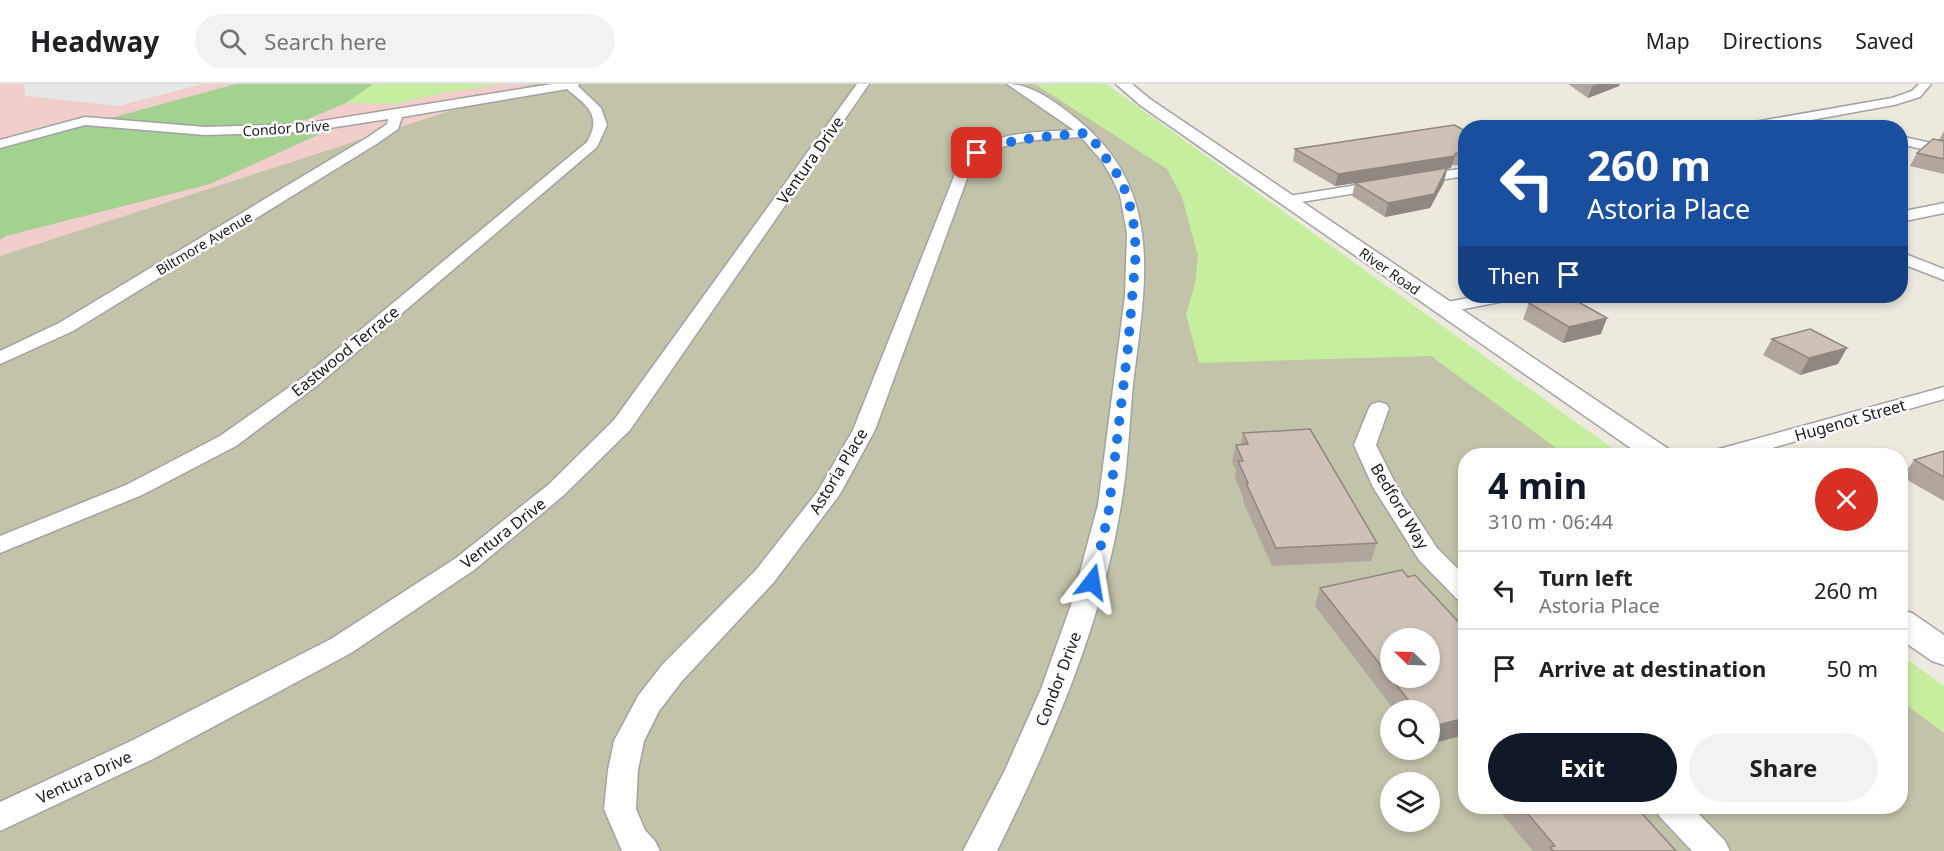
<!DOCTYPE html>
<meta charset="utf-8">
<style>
body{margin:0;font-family:"Noto Sans",sans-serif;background:#f2f2f2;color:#202124;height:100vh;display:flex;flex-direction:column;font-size:22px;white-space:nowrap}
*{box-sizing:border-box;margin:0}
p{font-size:20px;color:#757577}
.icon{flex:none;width:33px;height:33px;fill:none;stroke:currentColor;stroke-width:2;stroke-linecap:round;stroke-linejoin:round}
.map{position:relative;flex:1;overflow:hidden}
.drawer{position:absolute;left:1458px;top:364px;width:450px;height:366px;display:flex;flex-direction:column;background:#fff;border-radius:24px;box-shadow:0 3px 9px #0003}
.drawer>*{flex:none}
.hud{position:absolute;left:1458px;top:36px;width:450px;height:183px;border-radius:24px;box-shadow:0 3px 9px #0003;background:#1a4fa0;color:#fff;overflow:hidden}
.needle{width:39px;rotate:293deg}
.controls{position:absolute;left:1380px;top:544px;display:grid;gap:12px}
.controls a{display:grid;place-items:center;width:60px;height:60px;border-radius:50%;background:#fff;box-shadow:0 3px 9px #0003;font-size:30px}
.pin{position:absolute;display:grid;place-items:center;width:51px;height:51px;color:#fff;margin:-26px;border-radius:12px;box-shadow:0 3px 9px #0006}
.me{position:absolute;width:66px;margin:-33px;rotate:14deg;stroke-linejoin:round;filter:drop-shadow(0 0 4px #0008)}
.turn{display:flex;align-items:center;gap:21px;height:126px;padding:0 30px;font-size:27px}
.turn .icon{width:78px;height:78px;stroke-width:2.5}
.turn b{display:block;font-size:42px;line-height:51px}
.then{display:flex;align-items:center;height:57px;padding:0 30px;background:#0003;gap:12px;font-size:22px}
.round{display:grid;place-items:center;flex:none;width:63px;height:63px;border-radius:32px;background:#f2f2f2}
.head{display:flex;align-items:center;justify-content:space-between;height:102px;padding:0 30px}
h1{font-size:36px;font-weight:700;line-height:45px;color:#111827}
.button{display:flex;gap:12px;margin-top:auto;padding:12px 30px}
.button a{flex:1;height:69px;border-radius:36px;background:#111827;color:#fff;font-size:24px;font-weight:700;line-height:69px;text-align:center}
.button a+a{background:#f2f2f2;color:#202124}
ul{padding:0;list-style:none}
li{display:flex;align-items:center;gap:18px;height:78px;padding:0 30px;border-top:2px solid #e0e0e0}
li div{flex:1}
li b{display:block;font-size:22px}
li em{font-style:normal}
header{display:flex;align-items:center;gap:36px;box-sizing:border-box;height:84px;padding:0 30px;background:#fff;border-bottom:2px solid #e0e0e0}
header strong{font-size:28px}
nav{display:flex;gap:33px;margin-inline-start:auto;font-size:21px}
.search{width:420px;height:54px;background:#f2f2f2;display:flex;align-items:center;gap:15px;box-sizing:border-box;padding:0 21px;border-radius:33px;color:#757577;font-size:22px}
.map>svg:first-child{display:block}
.commercial{fill:#f1cdcc}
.construction{fill:#c3c3aa;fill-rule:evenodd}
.grass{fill:#c6ee9f}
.forest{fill:#a3d190}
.parking{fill:#e7e7e7}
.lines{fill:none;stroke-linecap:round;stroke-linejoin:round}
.minor-casing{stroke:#a2a2a2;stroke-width:3}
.tertiary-casing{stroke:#a2a2a2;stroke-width:3}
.minor{fill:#fff;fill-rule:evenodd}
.tertiary{fill:#fff;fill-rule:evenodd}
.wall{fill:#b1a69e}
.shaded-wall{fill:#908781}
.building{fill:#cec1b8;stroke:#908781;stroke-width:1.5}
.route{stroke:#1a73e8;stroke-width:10;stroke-dasharray:0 18}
.labels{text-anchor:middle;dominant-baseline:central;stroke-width:5;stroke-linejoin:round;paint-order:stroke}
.far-street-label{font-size:14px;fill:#1b1b1b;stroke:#fff}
.street-label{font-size:16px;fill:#1b1b1b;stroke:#fff}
</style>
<header>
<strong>Headway</strong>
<div class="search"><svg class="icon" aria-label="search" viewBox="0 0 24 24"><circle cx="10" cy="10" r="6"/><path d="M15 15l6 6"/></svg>Search here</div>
<nav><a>Map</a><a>Directions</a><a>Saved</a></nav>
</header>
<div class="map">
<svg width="1944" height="767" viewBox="0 0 1944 767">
<rect width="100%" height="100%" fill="#eee9df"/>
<path class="commercial" d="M 0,0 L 533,0 L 0,172 Z"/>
<path class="construction" d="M 533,0 L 1106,0 L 1621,372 L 1466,372 L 1466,723 L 1900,723 L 1901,574 L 1944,605 L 1944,767 L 0,767 L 0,172 ZM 1390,555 L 1430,555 L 1430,594 L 1390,594 ZM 1390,627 L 1430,627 L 1430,666 L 1390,666 ZM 1390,699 L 1430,699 L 1430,738 L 1390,738 Z"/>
<g class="grass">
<path d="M 373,0 L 504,0 L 443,9 L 394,20 L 346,19 Z"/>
<path d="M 1035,0 L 1106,0 L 1623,372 L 1567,372 L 1431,272 L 1199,279 L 1186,230 L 1195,200 L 1198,172 L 1182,113 L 1167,85 Z"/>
<path d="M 1901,571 L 1944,602 L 1944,649 L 1901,617 Z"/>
</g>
<path class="forest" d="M 236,0 L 373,0 L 346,19 L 296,40 L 320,50 L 210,100 L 6,152 L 0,156 L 0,64 Z"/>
<path class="parking" d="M 24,0 L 203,0 L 119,22 L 25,12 Z"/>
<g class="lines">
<g class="minor-casing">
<g id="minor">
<path d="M 552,0 L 579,0 L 578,2 L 601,24 L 607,41 L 597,63 L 319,300 L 236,362 L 142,411 L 0,469 L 0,452 L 126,401 L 220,352 L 305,292 L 587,58 C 603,31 586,21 567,5 L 402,33 L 398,45 L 378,59 L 73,247 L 0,280 L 0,267 L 59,239 L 368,53 L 387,40 L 388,35 L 303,48 L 205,51 L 85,41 L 0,64 L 0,56 L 85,33 L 205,43 L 303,40 Z"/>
<path d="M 857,0 L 869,0 L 630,346 L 564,411 L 474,486 L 351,569 L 153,675 L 0,747 L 0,718 L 131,657 L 331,555 L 456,474 L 548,401 L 614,336 Z"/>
<path d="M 1007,0 C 1033,0 1058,20 1078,36 C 1166,108 1145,201 1133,300 C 1129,342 1128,385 1120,427 C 1100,546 1050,659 997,767 L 963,767 L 1005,686 L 1041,605 L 1071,521 L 1098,421 L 1125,212 L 1127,149 L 1120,111 L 1111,92 L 1102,77 L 1081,53 C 1044,56 1001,53 972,81 L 875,346 L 840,410 L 774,498 L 682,597 L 659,627 L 644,657 L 638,686 L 636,725 L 645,746 L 655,757 L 660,767 L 622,767 L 604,725 L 608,686 L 614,657 L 638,612 L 662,581 L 756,486 L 818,407 L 853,346 L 959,80 C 984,47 1036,48 1074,46 Z"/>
<path d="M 1919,0 L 1931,0 L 1920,13 L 1894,21 L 1767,44 L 1737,44 L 1743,40 L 1892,14 L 1912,7 Z"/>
<path d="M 1900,52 L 1944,62 L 1944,70 L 1900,60 Z"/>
<path d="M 1466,84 L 1466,92 L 1414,100 L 1407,96 L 1414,92 Z"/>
<path d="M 1382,97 L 1387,98 L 1389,101 L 1387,104 L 1289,120 L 1282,116 L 1289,112 Z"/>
<path d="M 1944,119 L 1944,129 L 1900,138 L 1900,128 Z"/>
<path d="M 1900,168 L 1944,185 L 1944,196 L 1900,179 Z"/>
<path d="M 1479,212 L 1513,212 L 1510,216 L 1443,229 L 1437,228 L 1434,224 L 1437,220 Z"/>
<path d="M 1944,303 L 1944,315 L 1744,372 L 1709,372 L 1712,367 Z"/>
<path d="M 1379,318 L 1386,320 L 1389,324 L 1376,361 L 1397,403 L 1437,464 L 1466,493 L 1466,518 L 1457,515 L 1419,476 L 1373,403 L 1354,361 L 1369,324 L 1372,320 Z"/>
<path d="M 1655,723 L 1692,723 L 1725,757 L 1730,767 L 1692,767 L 1660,733 Z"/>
</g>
</g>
<g class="tertiary-casing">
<g id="tertiary">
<path d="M 1116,0 L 1132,0 L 1150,15 L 1670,366 L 1674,372 L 1642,372 L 1140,21 Z"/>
<path d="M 1900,526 L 1912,529 L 1944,551 L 1944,581 L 1932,577 L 1900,555 Z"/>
</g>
</g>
<use href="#minor" class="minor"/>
<use href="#tertiary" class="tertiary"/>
</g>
<g class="wall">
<path d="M 1568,0 L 1620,0 L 1619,2 L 1588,14 Z"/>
<path d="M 1466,47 L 1466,82 L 1452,81 L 1451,84 L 1447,85 L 1444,98 L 1430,124 L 1385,133 L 1352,112 L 1355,99 L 1335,102 L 1293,77 L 1295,65 Z"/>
<path d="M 1944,47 L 1944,90 L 1910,82 L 1917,69 L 1939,56 Z"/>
<path d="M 1529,219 L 1601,250 L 1563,259 L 1523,235 Z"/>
<path d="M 1772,255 L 1838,280 L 1800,291 L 1763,271 Z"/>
<path d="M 1243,349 L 1377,459 L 1371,477 L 1272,482 L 1243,417 L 1243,413 L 1235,394 L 1236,386 L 1232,378 L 1236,361 L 1241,360 Z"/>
<path d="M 1944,367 L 1944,417 L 1902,393 L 1914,376 Z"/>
<path d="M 1408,493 L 1466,546 L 1466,663 L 1457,653 L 1430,627 L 1395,627 L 1315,522 L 1320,504 Z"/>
<path d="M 1496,723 L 1636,723 L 1676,767 L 1533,767 Z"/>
</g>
<g class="shaded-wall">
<path d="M 1598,0 L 1620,0 L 1619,2 L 1588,14 L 1592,2 Z"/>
<path d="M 1456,69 L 1451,84 L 1447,85 L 1444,98 L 1430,124 L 1385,133 L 1388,119 L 1447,85 L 1335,102 L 1338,90 Z"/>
<path d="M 1607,234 L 1601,250 L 1563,259 L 1569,243 Z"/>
<path d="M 1847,264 L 1838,280 L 1800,291 L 1809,274 Z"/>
<path d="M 1465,634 L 1457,653 L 1430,660 L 1430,643 Z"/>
</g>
<g class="building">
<path d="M 1454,41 L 1466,47 L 1466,70 L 1456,69 L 1454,72 L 1338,90 L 1295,65 Z"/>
<path d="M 1933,55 L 1944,57 L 1944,75 L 1917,69 Z"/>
<path d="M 1447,84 L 1434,110 L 1388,119 L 1355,99 Z"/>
<path d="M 1562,212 L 1568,212 L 1607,234 L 1569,243 L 1529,219 Z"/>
<path d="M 1810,245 L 1847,264 L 1809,274 L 1772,255 Z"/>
<path d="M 1310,345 L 1377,459 L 1276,464 L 1246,399 L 1248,399 L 1238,377 L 1243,377 L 1236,361 L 1248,360 L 1243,349 Z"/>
<path d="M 1944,367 L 1944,393 L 1914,376 Z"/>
<path d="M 1829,368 L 1835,372 L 1816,372 Z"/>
<path d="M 1402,486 L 1408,493 L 1415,491 L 1466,546 L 1466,635 L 1465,634 L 1430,643 L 1430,627 L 1417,627 L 1391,594 L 1430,594 L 1430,555 L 1390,555 L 1390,593 L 1320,504 Z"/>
<path d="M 1522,723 L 1636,723 L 1676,767 L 1553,767 L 1550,763 L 1555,762 Z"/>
</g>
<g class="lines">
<path class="route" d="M 977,69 C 1012,53 1048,53 1086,49 L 1097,61 L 1119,93 L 1127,111 L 1133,134 L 1136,167 L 1128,263 L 1108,432 L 1092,498"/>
</g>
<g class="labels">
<g class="far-street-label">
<text transform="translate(286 44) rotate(-4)">Condor Drive</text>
<text transform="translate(204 159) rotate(-31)">Biltmore Avenue</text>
<text transform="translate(1390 187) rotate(35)">River Road</text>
</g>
<g class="street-label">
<text transform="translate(810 76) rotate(-55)">Ventura Drive</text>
<text transform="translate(345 267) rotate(-39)">Eastwood Terrace</text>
<text transform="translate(1850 336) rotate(-16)">Hugenot Street</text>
<text transform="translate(838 387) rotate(-59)">Astoria Place</text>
<text transform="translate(1400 422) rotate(59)">Bedford Way</text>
<text transform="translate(503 449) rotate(-38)">Ventura Drive</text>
<text transform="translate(1058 595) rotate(-69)">Condor Drive</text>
<text transform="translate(84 693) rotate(-25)">Ventura Drive</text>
</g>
</g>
</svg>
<div class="controls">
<a><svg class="needle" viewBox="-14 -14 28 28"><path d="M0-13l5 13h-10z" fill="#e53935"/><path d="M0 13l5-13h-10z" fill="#757577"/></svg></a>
<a><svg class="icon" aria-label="search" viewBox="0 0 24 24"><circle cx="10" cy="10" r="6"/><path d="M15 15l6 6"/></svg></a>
<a><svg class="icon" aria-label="layers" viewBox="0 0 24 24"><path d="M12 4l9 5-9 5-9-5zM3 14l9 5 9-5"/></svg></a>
</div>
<div class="pin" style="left:977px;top:69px;background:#d93025"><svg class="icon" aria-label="arrive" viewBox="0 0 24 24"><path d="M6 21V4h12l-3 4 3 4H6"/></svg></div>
<svg class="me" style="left:1092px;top:498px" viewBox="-20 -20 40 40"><path d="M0-17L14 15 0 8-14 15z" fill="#1a73e8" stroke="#fff" stroke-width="4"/></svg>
<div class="hud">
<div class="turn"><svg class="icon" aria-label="left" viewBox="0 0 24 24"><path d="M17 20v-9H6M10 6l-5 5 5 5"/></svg><div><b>260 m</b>Astoria Place</div></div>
<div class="then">Then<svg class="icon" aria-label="arrive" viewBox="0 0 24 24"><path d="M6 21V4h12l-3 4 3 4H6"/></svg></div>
</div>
<section class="drawer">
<div class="head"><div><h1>4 min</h1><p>310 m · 06:44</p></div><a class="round" style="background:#d93025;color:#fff"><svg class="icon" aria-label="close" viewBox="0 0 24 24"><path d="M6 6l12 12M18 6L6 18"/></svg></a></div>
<ul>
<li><svg class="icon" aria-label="left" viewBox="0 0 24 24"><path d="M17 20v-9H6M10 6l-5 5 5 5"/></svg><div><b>Turn left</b><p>Astoria Place</p></div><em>260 m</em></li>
<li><svg class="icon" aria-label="arrive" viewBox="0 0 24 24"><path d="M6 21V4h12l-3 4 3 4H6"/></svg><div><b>Arrive at destination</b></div><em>50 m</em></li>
</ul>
<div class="button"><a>Exit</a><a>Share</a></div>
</section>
</div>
